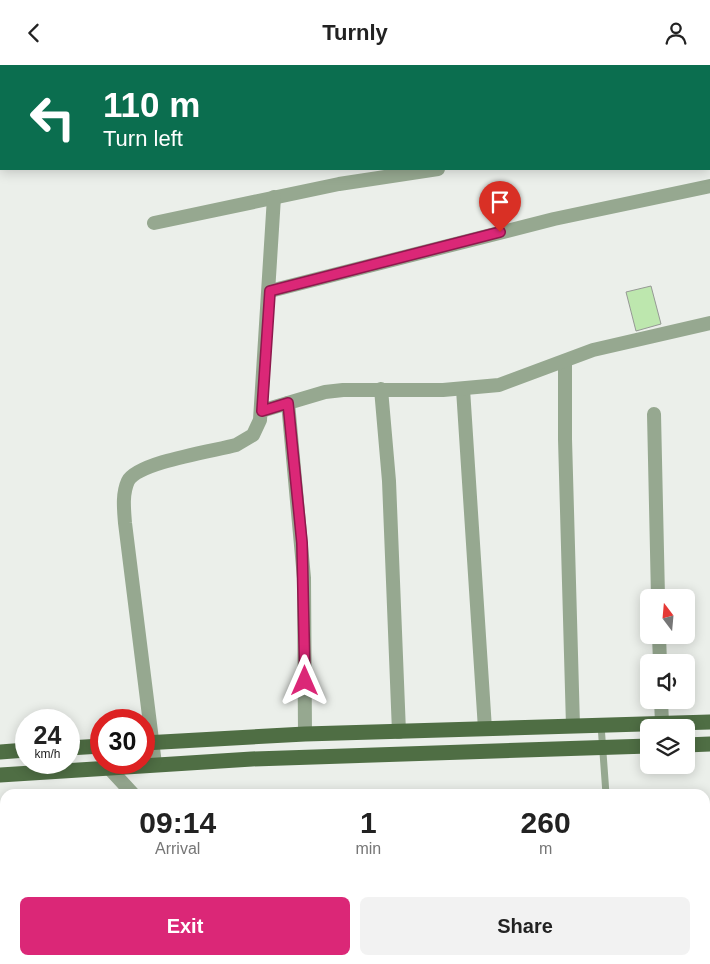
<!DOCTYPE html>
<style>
body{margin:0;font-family:Helvetica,sans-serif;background:#f2f2f2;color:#222;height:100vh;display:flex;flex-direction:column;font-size:19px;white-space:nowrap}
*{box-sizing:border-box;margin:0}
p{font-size:16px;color:#767676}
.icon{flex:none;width:28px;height:28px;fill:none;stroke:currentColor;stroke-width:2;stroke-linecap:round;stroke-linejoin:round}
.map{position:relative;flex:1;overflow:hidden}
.sheet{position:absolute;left:0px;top:724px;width:710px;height:176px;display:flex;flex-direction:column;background:#fff;border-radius:15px 15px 0 0;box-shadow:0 2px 12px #0003}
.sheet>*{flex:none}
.guide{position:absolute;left:0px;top:0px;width:710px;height:105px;box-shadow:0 2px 12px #0003;background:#0b6e4f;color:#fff;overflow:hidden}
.needle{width:32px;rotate:344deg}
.buttons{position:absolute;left:640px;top:524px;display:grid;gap:10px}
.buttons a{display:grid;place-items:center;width:55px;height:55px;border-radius:8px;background:#fff;box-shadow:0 2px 12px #0003;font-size:25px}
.speed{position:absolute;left:15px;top:644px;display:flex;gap:10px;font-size:25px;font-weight:700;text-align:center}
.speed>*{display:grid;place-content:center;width:65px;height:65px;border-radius:50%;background:#fff;box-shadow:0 2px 12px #0003;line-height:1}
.speed small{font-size:12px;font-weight:400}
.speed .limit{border:8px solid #d22;background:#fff;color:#111}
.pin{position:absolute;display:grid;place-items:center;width:42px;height:42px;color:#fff;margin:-51px -21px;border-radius:50% 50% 50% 0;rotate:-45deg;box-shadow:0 0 5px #0007}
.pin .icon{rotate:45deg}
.me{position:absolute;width:55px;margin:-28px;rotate:0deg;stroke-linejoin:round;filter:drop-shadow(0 0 4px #0008)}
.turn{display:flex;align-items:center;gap:18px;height:105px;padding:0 20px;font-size:22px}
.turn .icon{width:65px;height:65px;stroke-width:2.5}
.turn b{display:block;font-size:35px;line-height:42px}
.eta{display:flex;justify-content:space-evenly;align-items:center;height:85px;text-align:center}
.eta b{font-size:30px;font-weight:700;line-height:35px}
.primary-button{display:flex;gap:10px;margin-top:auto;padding:10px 20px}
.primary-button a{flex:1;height:58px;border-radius:8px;background:#db2777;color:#fff;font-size:20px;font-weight:700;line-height:58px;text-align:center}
.primary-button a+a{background:#f2f2f2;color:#222}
header{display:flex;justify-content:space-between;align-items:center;height:65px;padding:0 20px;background:#fff;font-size:22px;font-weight:700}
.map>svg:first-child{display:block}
.cemetery{fill:url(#cemetery-stones)}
.building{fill:#bde7ae;stroke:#969995}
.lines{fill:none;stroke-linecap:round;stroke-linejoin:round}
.path{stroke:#838683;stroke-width:3;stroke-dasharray:5 2.5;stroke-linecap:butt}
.lane{stroke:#96a890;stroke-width:7}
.street{stroke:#96a890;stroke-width:14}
.primary{stroke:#4f6e44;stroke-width:15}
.route-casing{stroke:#8e194d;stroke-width:12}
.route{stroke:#db2777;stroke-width:9}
</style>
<header><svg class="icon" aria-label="back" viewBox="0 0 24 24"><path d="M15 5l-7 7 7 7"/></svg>Turnly<svg class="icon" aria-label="person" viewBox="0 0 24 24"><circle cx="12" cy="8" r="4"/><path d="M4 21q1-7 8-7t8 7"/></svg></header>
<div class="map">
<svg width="710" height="899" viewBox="0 0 710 899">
<defs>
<pattern id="cemetery-stones" width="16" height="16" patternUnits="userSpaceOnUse" patternTransform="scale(1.25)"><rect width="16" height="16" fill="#efc8ef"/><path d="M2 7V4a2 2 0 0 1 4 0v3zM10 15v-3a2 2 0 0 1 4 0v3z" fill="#ccaccc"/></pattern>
</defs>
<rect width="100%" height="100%" fill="#ebefea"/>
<path class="cemetery" d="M 705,868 L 710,868 L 710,899 L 577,899 L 577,895 L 705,895 Z"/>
<path class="building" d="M 651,221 L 661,259 L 636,266 L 626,227 Z"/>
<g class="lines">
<path class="path" d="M 346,0 L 346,1"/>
<g class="lane">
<path d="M 601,660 L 606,729"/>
<path d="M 705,878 L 710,878"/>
</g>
<g class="street">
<path d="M 442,0 L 443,1"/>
<path d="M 66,1 L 71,0"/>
<path d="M 0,18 L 1,17"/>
<path d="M 154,158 L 339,119 L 438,104"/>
<path d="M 270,226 L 554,154 L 710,121"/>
<path d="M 565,296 L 565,374 L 573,661"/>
<path d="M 381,324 L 389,416 L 399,667"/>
<path d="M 463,324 L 485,664"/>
<path d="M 288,338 L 304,513 L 305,669"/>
<path d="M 261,346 L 325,327 L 343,325 L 443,325 L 499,320 L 593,285 L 710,258"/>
<path d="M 654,349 L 658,532"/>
<path d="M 659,570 L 660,598"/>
<path d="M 661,635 L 662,658"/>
<path d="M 155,699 L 125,458 C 124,445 122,429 128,416 C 138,397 214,386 236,380 L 253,370 L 260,355 L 274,132"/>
<path d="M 109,703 L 133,729"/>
<path d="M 214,895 L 214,899"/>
</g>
<g class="primary">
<path d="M 144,678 L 305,669 L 710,657"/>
<path d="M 686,680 L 710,679"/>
<path d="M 69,683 L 101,681"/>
<path d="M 0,687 L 26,685"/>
<path d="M 0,710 L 252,694 L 649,681"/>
</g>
</g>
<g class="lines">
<g class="route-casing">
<path id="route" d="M 305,616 L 302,478 L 288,338 L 262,346 L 270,226 L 500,167"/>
</g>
<use href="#route" class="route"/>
</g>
</svg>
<div class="buttons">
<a><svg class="needle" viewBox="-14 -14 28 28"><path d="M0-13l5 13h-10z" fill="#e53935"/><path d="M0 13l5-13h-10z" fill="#767676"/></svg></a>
<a><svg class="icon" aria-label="sound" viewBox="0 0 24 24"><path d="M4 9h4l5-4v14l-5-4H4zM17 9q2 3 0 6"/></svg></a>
<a><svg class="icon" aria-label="layers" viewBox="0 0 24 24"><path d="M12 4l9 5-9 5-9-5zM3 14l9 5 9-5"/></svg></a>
</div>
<div class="speed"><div>24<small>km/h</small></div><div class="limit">30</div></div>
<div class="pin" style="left:500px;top:167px;background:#d93025"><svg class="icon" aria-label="arrive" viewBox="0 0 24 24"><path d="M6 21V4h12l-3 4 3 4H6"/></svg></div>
<svg class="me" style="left:305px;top:616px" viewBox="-20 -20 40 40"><path d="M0-17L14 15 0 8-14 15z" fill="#db2777" stroke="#fff" stroke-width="4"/></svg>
<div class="guide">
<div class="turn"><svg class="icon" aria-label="left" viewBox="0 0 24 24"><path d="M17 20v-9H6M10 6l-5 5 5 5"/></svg><div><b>110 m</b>Turn left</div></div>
</div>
<section class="sheet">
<div class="eta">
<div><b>09:14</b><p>Arrival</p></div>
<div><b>1</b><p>min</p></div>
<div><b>260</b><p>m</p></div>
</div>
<div class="primary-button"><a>Exit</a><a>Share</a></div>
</section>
</div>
